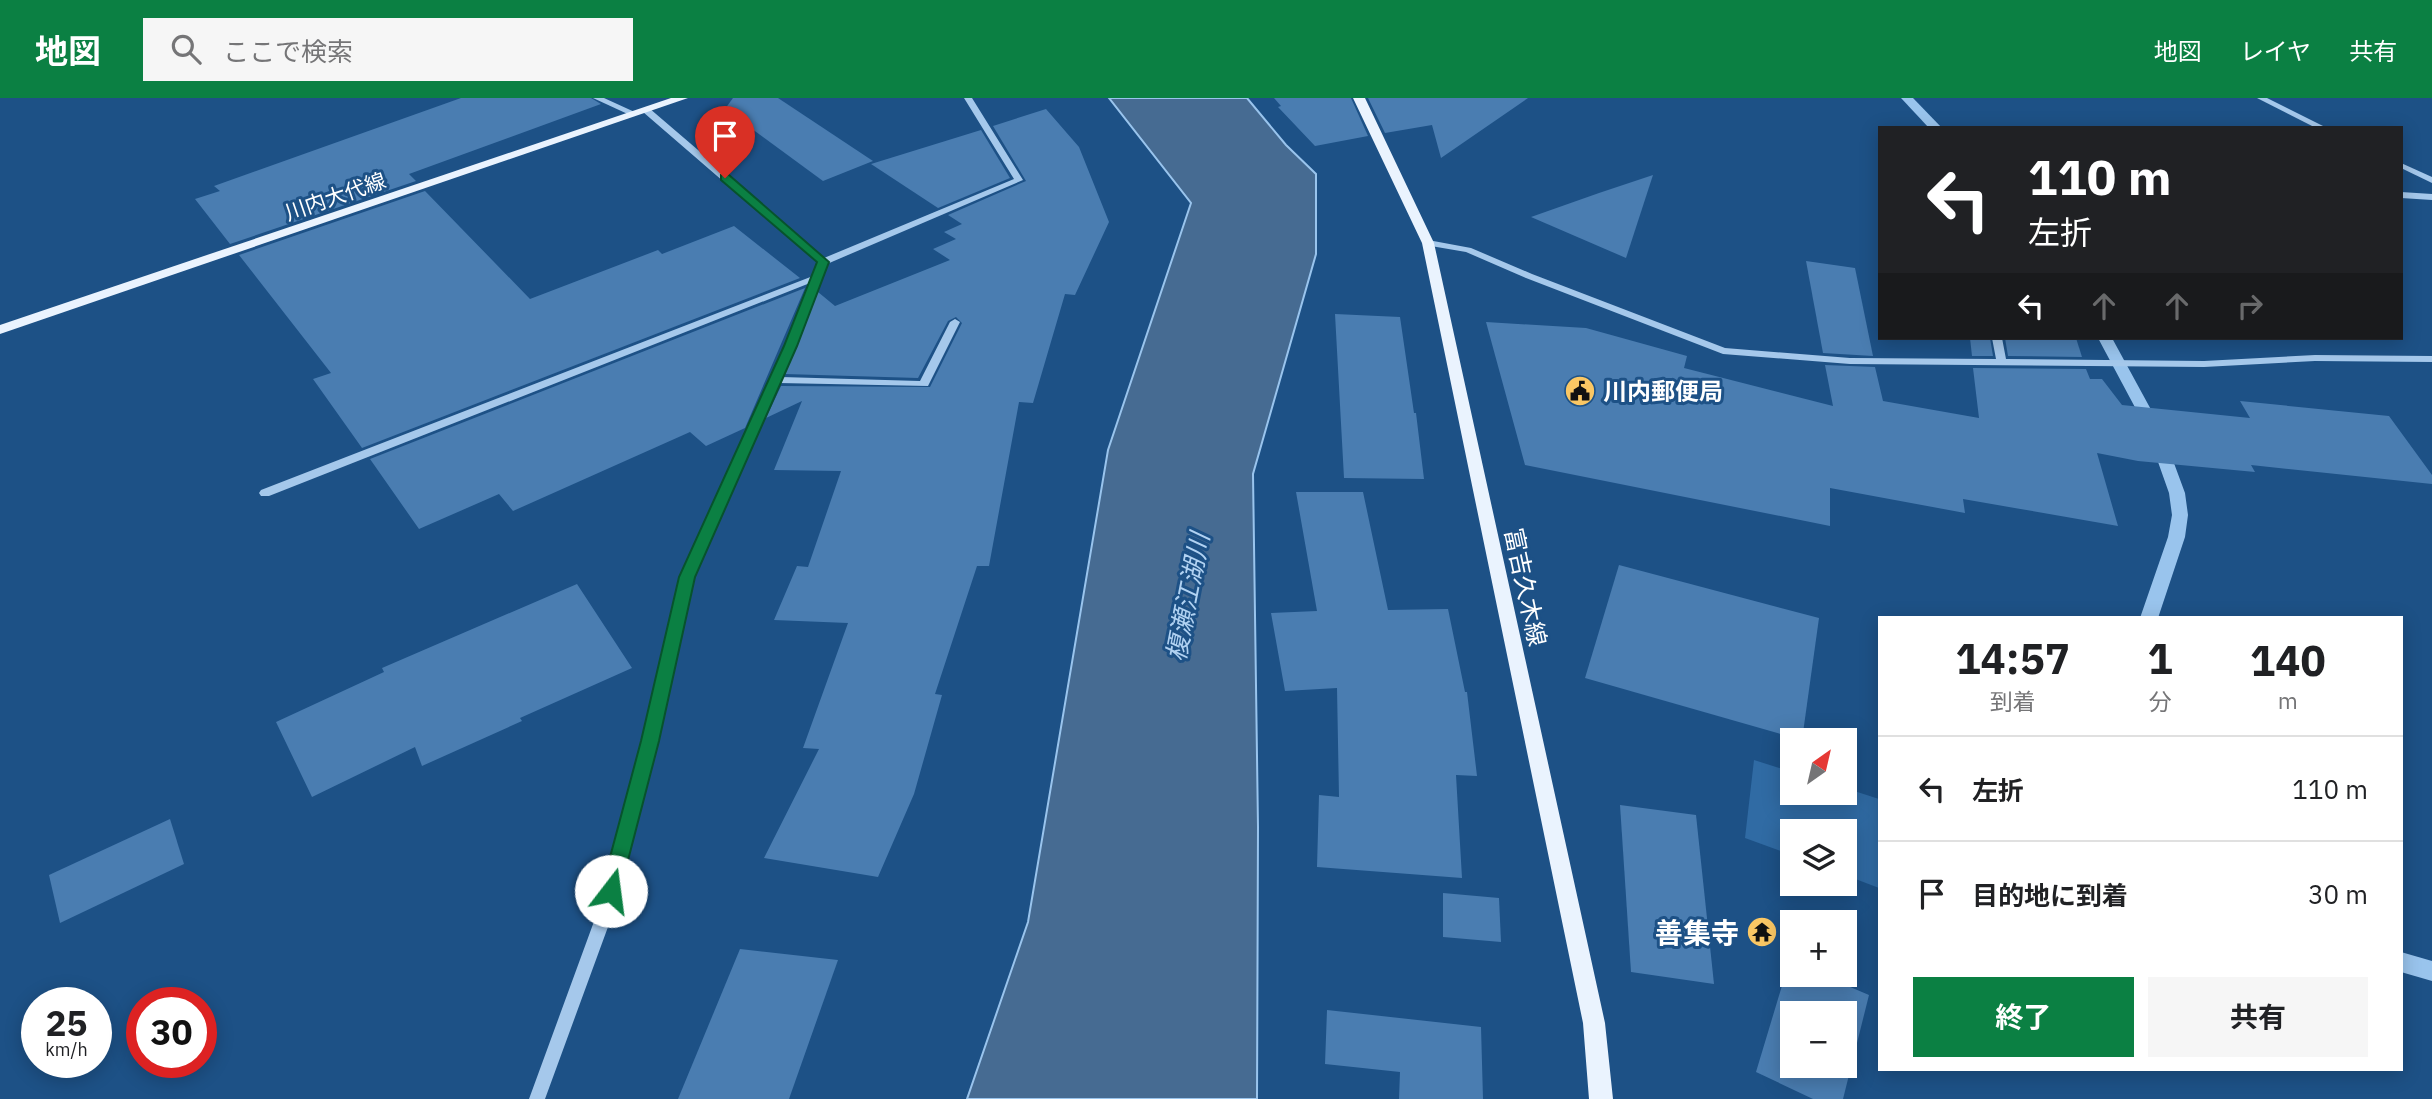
<!DOCTYPE html>
<html lang="ja">
<meta charset="utf-8">
<style>
body{margin:0;font-family:"IBM Plex Sans","Noto Sans JP",sans-serif;background:#f6f6f6;color:#202124;height:100vh;display:flex;flex-direction:column;font-size:26px;white-space:nowrap}
*{box-sizing:border-box;margin:0}
p{font-size:23px;color:#757577}
.icon{flex:none;width:38px;height:38px;fill:none;stroke:currentColor;stroke-width:2;stroke-linecap:round;stroke-linejoin:round}
.map{position:relative;flex:1;overflow:hidden}
.panel{position:absolute;left:1878px;top:518px;width:525px;height:455px;display:flex;flex-direction:column;background:#fff;border-radius:0px;box-shadow:0 4px 18px #0003}
.panel>*{flex:none}
.hud{position:absolute;left:1878px;top:28px;width:525px;height:214px;border-radius:0px;box-shadow:0 4px 18px #0003;background:#202124;color:#fff;overflow:hidden}
.needle{width:46px;rotate:34deg}
.buttons{position:absolute;left:1780px;top:630px;display:grid;gap:14px}
.buttons a{display:grid;place-items:center;width:77px;height:77px;border-radius:0px;background:#fff;box-shadow:0 4px 18px #0003;font-size:35px}
.speed{position:absolute;left:21px;top:889px;display:flex;gap:14px;font-size:35px;font-weight:700;text-align:center}
.speed>*{display:grid;place-content:center;width:91px;height:91px;border-radius:50%;background:#fff;box-shadow:0 4px 18px #0003;line-height:1}
.speed small{font-size:18px;font-weight:400}
.speed .limit{border:10px solid #d22;background:#fff;color:#111}
.pin{position:absolute;display:grid;place-items:center;width:60px;height:60px;color:#fff;margin:-72px -30px;border-radius:50% 50% 50% 0;rotate:-45deg;box-shadow:0 0 7px #0007}
.pin .icon{rotate:45deg}
.me{position:absolute;width:77px;margin:-38px;rotate:15deg;stroke-linejoin:round;filter:drop-shadow(0 0 5px #0008)}
.turn{display:flex;align-items:center;gap:24px;height:147px;padding:0 35px;font-size:32px}
.turn .icon{width:91px;height:91px;stroke-width:2.5}
.turn b{display:block;font-size:49px;line-height:60px}
.lanes{display:flex;align-items:center;height:66px;padding:0 35px;background:#0003;justify-content:center;gap:35px;direction:ltr}
.lanes .off{opacity:.35}
.eta{display:flex;justify-content:space-evenly;align-items:center;height:119px;text-align:center}
.eta b{font-size:42px;font-weight:700;line-height:49px}
.button{display:flex;gap:14px;margin-top:auto;padding:14px 35px}
.button a{flex:1;height:80px;border-radius:0px;background:#0b8043;color:#fff;font-size:28px;font-weight:700;line-height:80px;text-align:center}
.button a+a{background:#f6f6f6;color:#202124}
ul{padding:0;list-style:none}
li{display:flex;align-items:center;gap:21px;height:105px;padding:0 35px;border-top:2px solid #e0e0e0}
li div{flex:1}
li b{display:block;font-size:26px}
li em{font-style:normal}
header{display:flex;align-items:center;gap:42px;box-sizing:border-box;height:98px;padding:0 35px;background:#0b8043;color:#fff}
header strong{font-size:33px}
nav{display:flex;gap:38px;margin-inline-start:auto;font-size:24px}
.search{width:490px;height:63px;background:#f6f6f6;display:flex;align-items:center;gap:18px;box-sizing:border-box;padding:0 24px;border-radius:0px;color:#757577;font-size:26px}
.map>svg:first-child{display:block}
.green{fill:#306ba4}
.water{fill:#466b92;stroke:#99c4ed;stroke-width:2}
.lines{fill:none;stroke-linecap:round;stroke-linejoin:round}
.stream{fill:#99c4ed;fill-rule:evenodd}
.building{fill:#4a7db1;fill-rule:evenodd}
.minor{fill:#a5c8eb;fill-rule:evenodd}
.major{fill:#eaf3fe;fill-rule:evenodd}
.route{fill:#0b8043;stroke:#07532c;stroke-width:2}
.labels{text-anchor:middle;dominant-baseline:central;stroke-width:6;stroke-linejoin:round;paint-order:stroke}
.far-street-label{font-size:21px;fill:#fff;stroke:#1d5186}
.poi-label{font-size:24px;font-weight:bold;fill:#fff;stroke:#1d5186;text-anchor:start}
.street-label{font-size:24px;fill:#fff;stroke:#1d5186}
.water-label{font-size:26px;font-style:italic;fill:#b1d2f2;stroke:#1d5186}
.near-poi-label{font-size:28px;font-weight:bold;fill:#fff;stroke:#1d5186;text-anchor:end}
</style>
<header>
<strong>地図</strong>
<div class="search"><svg class="icon" aria-label="search" viewBox="0 0 24 24"><circle cx="10" cy="10" r="6"/><path d="M15 15l6 6"/></svg>ここで検索</div>
<nav><a>地図</a><a>レイヤ</a><a>共有</a></nav>
</header>
<div class="map">
<svg width="2432" height="1001" viewBox="0 0 2432 1001">
<rect width="100%" height="100%" fill="#1d5186"/>
<path class="green" d="M 1754,662 L 1792,674 L 1792,695 L 1844,695 L 1845,690 L 1879,701 L 1879,790 L 1845,777 L 1844,733 L 1792,733 L 1792,757 L 1745,740 Z"/>
<path class="water" d="M 1109,0 L 1247,0 L 1286,47 L 1316,76 L 1316,156 L 1253,376 L 1258,729 L 1257,1001 L 967,1001 L 1028,824 L 1108,352 L 1191,105 Z"/>
<g class="lines">
<g class="stream">
<path d="M 1901,0 L 1913,0 L 1942,30 L 1929,30 Z"/>
<path d="M 2098,240 L 2112,240 L 2161,330 L 2185,395 L 2188,417 L 2185,439 L 2158,520 L 2140,520 L 2168,439 L 2172,417 L 2169,395 L 2146,330 Z"/>
<path d="M 2401,854 L 2432,863 L 2432,883 L 2401,874 Z"/>
</g>
</g>
<g class="building">
<path d="M 461,0 L 591,0 L 601,6 L 409,76 L 416,83 L 230,146 L 195,101 L 220,93 L 214,88 Z"/>
<path d="M 733,0 L 778,0 L 873,63 L 823,83 L 725,11 Z"/>
<path d="M 1274,0 L 1351,0 L 1368,38 L 1315,48 L 1278,9 L 1281,8 Z"/>
<path d="M 1368,0 L 1528,0 L 1441,60 L 1432,27 L 1385,35 Z"/>
<path d="M 1046,11 L 1079,49 L 1109,124 L 1075,197 L 1065,196 L 1033,305 L 1019,304 L 989,468 L 977,468 L 935,596 L 942,597 L 914,696 L 878,779 L 764,760 L 819,651 L 803,650 L 848,525 L 774,522 L 797,468 L 808,469 L 841,373 L 774,372 L 802,303 L 766,320 L 781,288 L 930,289 L 962,225 L 956,219 L 948,223 L 918,280 L 785,276 L 818,194 L 835,208 L 950,162 L 933,151 L 956,141 L 944,134 L 962,126 L 948,117 L 1026,83 L 993,28 Z"/>
<path d="M 981,32 L 1010,80 L 938,110 L 871,66 Z"/>
<path d="M 1653,77 L 1626,160 L 1531,119 L 1599,95 Z"/>
<path d="M 425,93 L 530,201 L 658,152 L 662,156 L 734,128 L 800,180 L 362,350 L 313,281 L 331,275 L 239,157 Z"/>
<path d="M 1806,163 L 1855,170 L 1873,258 L 1823,255 Z"/>
<path d="M 805,190 L 745,330 L 706,348 L 690,334 L 513,413 L 499,396 L 419,431 L 370,361 Z"/>
<path d="M 1335,216 L 1400,219 L 1414,315 L 1416,315 L 1424,381 L 1344,380 Z"/>
<path d="M 1486,224 L 1586,230 L 1687,258 L 1684,270 L 1833,308 L 1825,267 L 1875,269 L 1883,303 L 1979,320 L 1973,270 L 2086,271 L 2090,281 L 2102,281 L 2122,307 L 2250,320 L 2240,303 L 2389,318 L 2432,377 L 2432,386 L 2251,367 L 2255,374 L 2138,363 L 2097,355 L 2118,428 L 1963,401 L 1965,415 L 1830,390 L 1830,428 L 1525,367 Z"/>
<path d="M 1970,240 L 1990,240 L 1993,258 L 1972,258 Z"/>
<path d="M 2005,240 L 2076,240 L 2082,259 L 2008,258 Z"/>
<path d="M 1296,394 L 1363,394 L 1388,512 L 1448,511 L 1465,594 L 1467,594 L 1477,678 L 1456,677 L 1462,780 L 1317,769 L 1319,697 L 1339,699 L 1337,590 L 1285,593 L 1271,515 L 1317,513 Z"/>
<path d="M 1619,467 L 1819,520 L 1802,642 L 1585,580 Z"/>
<path d="M 577,486 L 632,570 L 520,620 L 522,623 L 422,668 L 415,649 L 312,699 L 276,624 L 384,574 L 382,570 Z"/>
<path d="M 1620,707 L 1696,717 L 1714,886 L 1631,874 Z"/>
<path d="M 170,721 L 184,766 L 60,825 L 49,777 Z"/>
<path d="M 1443,795 L 1499,800 L 1501,844 L 1443,839 Z"/>
<path d="M 740,851 L 838,862 L 789,1001 L 678,1001 Z"/>
<path d="M 1787,871 L 1792,871 L 1792,877 L 1822,877 L 1869,897 L 1843,1001 L 1813,1001 L 1756,974 ZM 1792,915 L 1844,915 L 1844,968 L 1792,968 Z"/>
<path d="M 1327,912 L 1481,929 L 1483,1001 L 1399,1001 L 1400,974 L 1325,966 Z"/>
</g>
<g class="lines">
<g class="minor">
<path d="M 593,0 L 604,0 L 639,16 L 632,18 Z"/>
<path d="M 964,0 L 972,0 L 1023,82 L 827,166 L 781,279 L 920,283 L 950,224 L 955,221 L 960,224 L 928,288 L 779,285 L 693,479 L 657,643 L 612,818 L 545,1001 L 529,1001 L 596,818 L 643,643 L 681,479 L 785,248 L 810,185 L 269,398 L 261,398 L 259,395 L 261,392 L 813,178 L 818,165 L 643,14 L 643,10 L 649,10 L 824,160 L 1014,81 Z"/>
<path d="M 2257,0 L 2267,0 L 2327,30 L 2316,30 Z"/>
<path d="M 2401,65 L 2432,79 L 2432,85 L 2401,70 Z"/>
<path d="M 2401,94 L 2432,96 L 2432,102 L 2401,100 Z"/>
<path d="M 1428,142 L 1471,150 L 1532,176 L 1725,250 L 1850,260 L 1996,261 L 1992,240 L 2002,240 L 2006,261 L 2204,263 L 2315,257 L 2432,258 L 2432,264 L 2315,263 L 2204,269 L 1850,266 L 1723,256 L 1526,180 L 1466,154 L 1425,147 L 1425,143 Z"/>
</g>
<g class="major">
<path d="M 671,0 L 688,0 L 0,236 L 0,227 Z"/>
<path d="M 1353,0 L 1365,0 L 1434,145 L 1605,925 L 1613,1001 L 1589,1001 L 1583,925 L 1422,145 Z"/>
</g>
</g>
<path class="route" d="M 721,77 L 729,77 L 829,164 L 797,248 L 695,479 L 659,643 L 620,793 L 618,799 L 611,801 L 604,799 L 601,793 L 641,643 L 679,479 L 784,248 L 817,164 L 721,82 Z"/>
<defs>
<g id="civic-disc" transform="scale(1.575)"><circle r="9.5" fill="#fac764" stroke="#1d5186"/><path d="M-.6-6.5H3V-4.5H.6V-3L4-1V1h2V6H-6V1h2V-1L-.6-3ZM-1.2 2.5V6h2.4V2.5Z" fill="#111"/></g>
<g id="temple-disc" transform="scale(1.575)"><circle r="9.5" fill="#fac764" stroke="#1d5186"/><path d="M0-6L5-2H3V0L6.5 2.5H4V6H1.5V3h-3V6H-4V2.5H-6.5L-3 0V-2H-5Z" fill="#111"/></g>
</defs>
<g fill-rule="evenodd">
<use href="#civic-disc" x="1580" y="293"/>
<use href="#temple-disc" x="1762" y="834"/>
</g>
<g class="labels">
<g class="far-street-label">
<text transform="translate(335 98) rotate(-19)">川内大代線</text>
</g>
<g class="poi-label">
<text x="1603" y="293">川内郵便局</text>
</g>
<g class="street-label">
<text transform="translate(1526 489) rotate(78)">富吉久木線</text>
</g>
<g class="water-label">
<text transform="translate(1187 499) rotate(-79)">榎瀬江湖川</text>
</g>
<g class="near-poi-label">
<text x="1739" y="834">善集寺</text>
</g>
</g>
</svg>
<div class="buttons">
<a><svg class="needle" viewBox="-14 -14 28 28"><path d="M0-13l5 13h-10z" fill="#e53935"/><path d="M0 13l5-13h-10z" fill="#757577"/></svg></a>
<a><svg class="icon" aria-label="layers" viewBox="0 0 24 24"><path d="M12 4l9 5-9 5-9-5zM3 14l9 5 9-5"/></svg></a>
<a>+</a>
<a>−</a>
</div>
<div class="speed"><div>25<small>km/h</small></div><div class="limit">30</div></div>
<div class="pin" style="left:725px;top:80px;background:#d93025"><svg class="icon" aria-label="arrive" viewBox="0 0 24 24"><path d="M6 21V4h12l-3 4 3 4H6"/></svg></div>
<svg class="me" style="left:611px;top:793px" viewBox="-20 -20 40 40"><circle r="19" fill="#fff"/><path d="M0-13L10 11 0 6-10 11z" fill="#0b8043"/></svg>
<div class="hud">
<div class="turn"><svg class="icon" aria-label="left" viewBox="0 0 24 24"><path d="M17 20v-9H6M10 6l-5 5 5 5"/></svg><div><b>110 m</b>左折</div></div>
<div class="lanes"><svg class="icon" aria-label="left" viewBox="0 0 24 24"><path d="M17 20v-9H6M10 6l-5 5 5 5"/></svg><svg class="icon off" aria-label="ahead" viewBox="0 0 24 24"><path d="M12 20V5M6 11l6-6 6 6"/></svg><svg class="icon off" aria-label="ahead" viewBox="0 0 24 24"><path d="M12 20V5M6 11l6-6 6 6"/></svg><svg class="icon off" aria-label="right" viewBox="0 0 24 24"><path d="M7 20v-9h11M14 6l5 5-5 5"/></svg></div>
</div>
<section class="panel">
<div class="eta">
<div><b>14:57</b><p>到着</p></div>
<div><b>1</b><p>分</p></div>
<div><b>140</b><p>m</p></div>
</div>
<ul>
<li><svg class="icon" aria-label="left" viewBox="0 0 24 24"><path d="M17 20v-9H6M10 6l-5 5 5 5"/></svg><div><b>左折</b></div><em>110 m</em></li>
<li><svg class="icon" aria-label="arrive" viewBox="0 0 24 24"><path d="M6 21V4h12l-3 4 3 4H6"/></svg><div><b>目的地に到着</b></div><em>30 m</em></li>
</ul>
<div class="button"><a>終了</a><a>共有</a></div>
</section>
</div>
